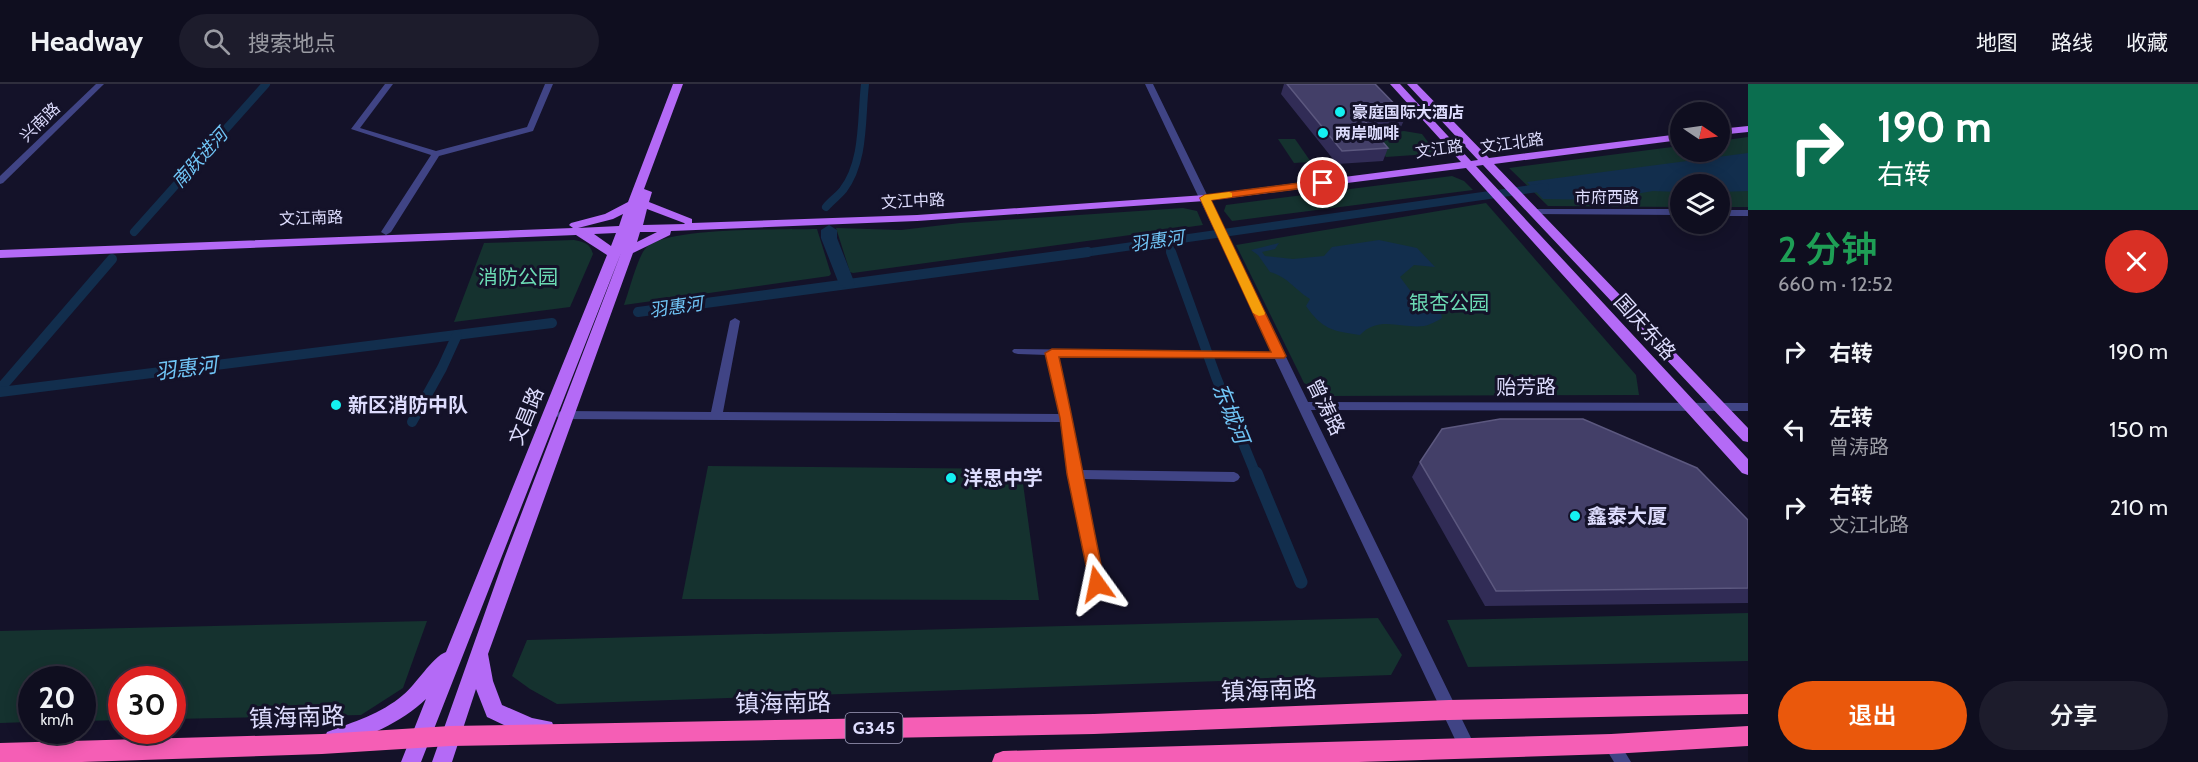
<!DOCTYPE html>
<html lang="zh">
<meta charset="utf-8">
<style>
body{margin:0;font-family:Cabin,"Noto Sans SC",sans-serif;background:#1d1c2c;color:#f1f3f6;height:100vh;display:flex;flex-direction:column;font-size:22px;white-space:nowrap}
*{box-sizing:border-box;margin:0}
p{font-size:20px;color:#9b9ca4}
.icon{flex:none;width:33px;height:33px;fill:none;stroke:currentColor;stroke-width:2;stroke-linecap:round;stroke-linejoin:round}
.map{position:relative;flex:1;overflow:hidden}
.sheet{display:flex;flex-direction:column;background:#0f0e1f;width:450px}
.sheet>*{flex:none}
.hud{background:#0b6e4f;color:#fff;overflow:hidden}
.needle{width:39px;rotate:103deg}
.controls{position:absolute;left:1670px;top:18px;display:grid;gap:12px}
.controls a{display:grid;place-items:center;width:60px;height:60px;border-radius:50%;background:#0f0e1f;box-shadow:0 3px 15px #0003,0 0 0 2px #2f2e3d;font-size:30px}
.speed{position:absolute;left:18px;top:582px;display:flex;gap:12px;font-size:30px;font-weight:700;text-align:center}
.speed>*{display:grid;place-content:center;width:78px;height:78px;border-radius:50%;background:#0f0e1f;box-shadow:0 3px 15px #0003,0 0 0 2px #2f2e3d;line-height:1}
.speed small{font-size:15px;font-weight:400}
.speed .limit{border:9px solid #d22;background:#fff;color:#111}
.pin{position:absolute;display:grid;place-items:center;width:51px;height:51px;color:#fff;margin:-26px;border:3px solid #fff;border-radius:50%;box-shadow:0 2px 6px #0007}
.me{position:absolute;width:66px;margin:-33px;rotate:348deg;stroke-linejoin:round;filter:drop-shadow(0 0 4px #0008)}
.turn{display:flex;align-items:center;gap:21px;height:126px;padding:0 30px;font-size:27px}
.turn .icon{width:78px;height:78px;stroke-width:2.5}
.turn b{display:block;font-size:42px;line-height:51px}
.round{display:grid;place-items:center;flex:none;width:63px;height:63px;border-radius:32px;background:#1d1c2c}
.head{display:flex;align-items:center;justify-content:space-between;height:102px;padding:0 30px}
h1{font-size:36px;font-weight:600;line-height:45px;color:#1e9e55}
.button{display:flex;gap:12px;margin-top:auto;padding:12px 30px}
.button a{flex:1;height:69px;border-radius:36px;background:#ea580c;color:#fff;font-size:24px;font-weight:600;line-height:69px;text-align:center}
.button a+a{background:#1d1c2c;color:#f1f3f6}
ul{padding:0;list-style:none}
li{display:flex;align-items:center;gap:18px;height:78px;padding:0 30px}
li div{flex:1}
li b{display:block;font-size:22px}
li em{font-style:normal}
header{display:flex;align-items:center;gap:36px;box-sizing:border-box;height:84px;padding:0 30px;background:#0f0e1f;border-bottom:2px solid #2f2e3d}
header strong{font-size:28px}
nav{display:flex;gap:33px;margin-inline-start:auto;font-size:21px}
.search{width:420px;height:54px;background:#1d1c2c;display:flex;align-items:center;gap:15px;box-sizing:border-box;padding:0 21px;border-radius:33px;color:#9b9ca4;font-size:22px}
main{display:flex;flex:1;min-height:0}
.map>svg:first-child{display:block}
.green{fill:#15322f}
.water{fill:#122e4d}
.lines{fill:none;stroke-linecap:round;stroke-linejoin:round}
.canal-far2{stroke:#122e4d;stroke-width:8}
.canal-far1{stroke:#122e4d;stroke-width:10}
.canal{stroke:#122e4d;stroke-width:13}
.river{fill:#122e4d;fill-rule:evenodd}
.minor{fill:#404485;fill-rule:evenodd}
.major{fill:#b46af6;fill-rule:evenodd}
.highway{fill:#f55eb5;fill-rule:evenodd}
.wall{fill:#312c56}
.building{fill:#433f68;stroke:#5c587f;stroke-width:1.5}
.route{fill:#ea580c;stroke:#983908;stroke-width:1.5}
.slow{fill:#f59e0b}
.poi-dot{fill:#14f0f1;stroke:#141229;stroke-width:2}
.labels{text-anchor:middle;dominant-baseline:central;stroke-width:6;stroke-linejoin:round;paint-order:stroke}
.far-poi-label{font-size:16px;font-weight:bold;fill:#dddcfd;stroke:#141229;text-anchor:start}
.far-street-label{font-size:16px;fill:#dddcfd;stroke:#141229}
.far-water-label{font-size:18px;font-style:italic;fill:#70c5f6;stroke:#141229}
.shield{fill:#141229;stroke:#a19fbd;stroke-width:1.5}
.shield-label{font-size:18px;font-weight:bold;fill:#dddcfd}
.park-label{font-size:20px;fill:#6bdab4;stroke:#141229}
.street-label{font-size:20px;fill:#dddcfd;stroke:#141229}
.poi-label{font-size:20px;font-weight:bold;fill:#dddcfd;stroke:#141229;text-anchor:start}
.water-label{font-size:21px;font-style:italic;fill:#70c5f6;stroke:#141229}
.near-street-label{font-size:24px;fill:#dddcfd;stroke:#141229}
</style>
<header>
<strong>Headway</strong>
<div class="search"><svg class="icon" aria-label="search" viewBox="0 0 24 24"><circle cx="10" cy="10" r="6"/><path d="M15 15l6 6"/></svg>搜索地点</div>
<nav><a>地图</a><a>路线</a><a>收藏</a></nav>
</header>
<main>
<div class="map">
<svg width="1748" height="678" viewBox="0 0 1748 678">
<rect width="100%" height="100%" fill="#141229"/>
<g class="green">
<path d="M 1404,47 L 1422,50 L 1434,66 L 1429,70 L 1386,73 L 1367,51 Z"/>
<path d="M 1748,53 L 1748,123 L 1719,123 L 1719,100 L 1680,100 L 1680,123 L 1548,122 L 1509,84 L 1680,62 L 1680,68 L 1719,68 L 1719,57 Z"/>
<path d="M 1278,55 L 1295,55 L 1311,78 L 1294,79 Z"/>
<path d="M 1452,92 L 1464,97 L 1473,106 L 1232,137 L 1224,127 L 1226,121 Z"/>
<path d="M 1486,119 L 1636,291 L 1639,311 L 1328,312 L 1304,299 L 1236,161 Z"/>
<path d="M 1183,124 L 1197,127 L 1203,141 L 853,189 L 850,188 L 836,144 L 901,146 L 960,139 Z"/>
<path d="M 817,145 L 831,190 L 829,192 L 624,221 C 629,208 637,175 645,165 C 662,142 786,146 817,145 Z"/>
<path d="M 574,156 C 584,158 590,159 593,170 L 570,223 L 454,238 L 484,159 Z"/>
<path d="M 708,382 L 1021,385 L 1039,516 L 682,515 Z"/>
<path d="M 1748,529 L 1748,577 L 1468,583 L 1447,536 Z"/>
<path d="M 1378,534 L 1402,571 L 1391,591 L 557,620 L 530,605 L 512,592 L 527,556 Z"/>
<path d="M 427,537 L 403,604 L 361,631 L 173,635 L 172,596 L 122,596 L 121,636 L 83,637 L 82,596 L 32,596 L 31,638 L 0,639 L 0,547 Z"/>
</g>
<g class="water">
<path d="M 1748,69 L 1748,107 L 1719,108 L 1719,100 L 1680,100 L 1680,108 L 1653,107 L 1601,116 L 1543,115 L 1527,98 Z"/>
<path d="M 1379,156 L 1417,164 L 1435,183 L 1414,181 L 1400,193 L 1415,213 C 1430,215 1440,218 1442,234 C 1437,237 1430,241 1424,242 C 1401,245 1379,231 1360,251 C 1332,247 1322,245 1306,222 L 1310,215 C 1294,205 1288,193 1270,188 L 1258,171 L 1251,166 L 1279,159 L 1275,165 L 1262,168 L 1265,172 L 1293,175 L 1324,172 L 1332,163 Z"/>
</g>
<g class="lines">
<g class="canal-far2">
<path d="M 826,123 C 831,117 838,112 843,106 C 865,77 861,34 865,0"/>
<path d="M 134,148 L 266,0"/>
<path d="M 1167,157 L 1172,170"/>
<path d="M 1077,170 L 1545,103"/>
</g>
<g class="canal-far1">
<path d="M 1171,168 L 1216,293 L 1256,391"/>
<path d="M 638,228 L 1088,168"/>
<path d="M 0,305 L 112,175"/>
<path d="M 0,308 L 552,239"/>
<path d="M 412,338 L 442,284 L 457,251"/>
</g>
<path class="canal" d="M 1256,389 L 1301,498"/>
<path class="river" d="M 829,141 L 837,146 L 837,154 L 855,200 L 853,203 L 847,205 L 839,200 L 821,154 L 821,146 Z"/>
<g class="minor">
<path d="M 96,0 L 104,0 L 3,99 L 0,100 L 0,92 Z"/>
<path d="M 385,0 L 393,0 L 360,44 L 436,67 L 527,43 L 545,0 L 553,0 L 533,47 L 439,72 L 391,148 L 386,151 L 381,148 L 431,71 L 351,45 Z"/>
<path d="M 1145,0 L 1153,0 L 1308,318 L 1748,319 L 1748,327 L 1311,326 L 1473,658 L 1475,663 L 1473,668 L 1467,671 L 1461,668 L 1275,275 L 1058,271 L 1081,386 L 1234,388 L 1238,390 L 1240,393 L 1238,396 L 1234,398 L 1083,395 L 1104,500 L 1102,504 L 1097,506 L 1092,504 L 1090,500 L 1070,393 L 1068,390 L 1069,387 L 1060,338 L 561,335 L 555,331 L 561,327 L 711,328 L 730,237 L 735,234 L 740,237 L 723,328 L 1059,330 L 1047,271 L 1018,270 L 1014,269 L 1012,267 L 1014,265 L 1272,268 Z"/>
<path d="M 1534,125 L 1680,125 L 1680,131 L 1531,130 L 1531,126 Z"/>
<rect x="1719" y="126" width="29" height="6"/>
<path d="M 1611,652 L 1617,655 L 1631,678 L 1614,678 L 1603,660 L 1605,655 Z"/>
</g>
<g class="major">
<path d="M 673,0 L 683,0 L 644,105 L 652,108 L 649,118 L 692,135 L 692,139 L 917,131 L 1205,111 L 1461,78 L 1390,0 L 1400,0 L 1471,77 L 1478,76 L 1407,0 L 1417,0 L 1489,74 L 1680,50 L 1680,56 L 1494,80 L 1748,344 L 1748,358 L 1743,357 L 1483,81 L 1476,82 L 1748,375 L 1748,391 L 1742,389 L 1466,84 L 1205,117 L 917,137 L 671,147 L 670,151 L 633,169 L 488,570 L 493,597 L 502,621 L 532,634 L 552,638 L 555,645 L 552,652 C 532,659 506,641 487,633 L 476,605 L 452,678 L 432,678 L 504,475 L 607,206 L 621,169 L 421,678 L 401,678 L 426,615 C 400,640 367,652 334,664 L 327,662 L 324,655 L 327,648 C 353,638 381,630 403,611 C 416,601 432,573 446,568 L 607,171 L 576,151 L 0,174 L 0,166 L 573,144 L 569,141 L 571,139 L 605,130 L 628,118 ZM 647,125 L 684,139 L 685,140 L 643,141 ZM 623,130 L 619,142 L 578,144 L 613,135 ZM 640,148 L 657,148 L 637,158 ZM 616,149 L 611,162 L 594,150 Z"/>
<path d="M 1748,42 L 1748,48 L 1719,51 L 1719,45 Z"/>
</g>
<g class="highway">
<path d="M 1748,610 L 1748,630 L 1449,636 L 1094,650 L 450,662 L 322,670 L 82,678 L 0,678 L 0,659 L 322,650 L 450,642 L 1094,630 L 1449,616 Z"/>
<path d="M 1748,642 L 1748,662 L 1611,670 L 1359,678 L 992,678 L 995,670 L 1003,667 L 1611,650 Z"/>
</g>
</g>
<g class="wall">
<path d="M 1284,0 L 1375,0 L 1406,32 L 1400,45 L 1374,47 L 1388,64 L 1383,77 L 1337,80 L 1281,10 Z"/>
<path d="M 1420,378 L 1748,436 L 1748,519 L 1485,522 L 1412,393 Z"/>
</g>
<g class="building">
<path d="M 1287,0 L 1375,0 L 1406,32 L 1364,36 L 1388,64 L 1342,67 Z"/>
<path d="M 1500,335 L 1583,335 L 1697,384 L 1748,436 L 1748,504 L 1496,507 L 1420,378 L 1442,345 Z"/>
</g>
<path class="route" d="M 1323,96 L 1328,99 L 1327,101 L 1211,116 L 1286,272 L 1284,274 L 1059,273 C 1076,348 1089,424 1105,500 L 1102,505 L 1097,506 L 1091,505 L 1067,390 L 1060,334 L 1045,269 L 1052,265 L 1271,268 L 1200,114 L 1205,111 Z"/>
<path class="slow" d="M 1229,108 L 1232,109 L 1232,113 L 1211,116 L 1265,229 L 1264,231 L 1259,232 L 1253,229 L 1200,114 L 1205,111 Z"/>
<g class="poi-dot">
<circle cx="1340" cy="28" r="6"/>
<circle cx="1323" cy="49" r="6"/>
<circle cx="336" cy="321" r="6"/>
<circle cx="951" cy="394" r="6"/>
<circle cx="1575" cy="432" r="6"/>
</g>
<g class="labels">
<g class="far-poi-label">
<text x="1352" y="28">豪庭国际大酒店</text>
<text x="1335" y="49">两岸咖啡</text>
</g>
<g class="far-street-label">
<text transform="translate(40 38) rotate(-44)">兴南路</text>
<text transform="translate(1512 59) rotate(-8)">文江北路</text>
<text transform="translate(1439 65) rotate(-8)">文江路</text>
<text x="1607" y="113">市府西路</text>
<text transform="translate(913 117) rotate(-3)">文江中路</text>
<text transform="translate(311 134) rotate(-2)">文江南路</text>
</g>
<g class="far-water-label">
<text transform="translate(200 74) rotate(-48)">南跃进河</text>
<text transform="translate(1157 157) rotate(-8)">羽惠河</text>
<text transform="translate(676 223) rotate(-8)">羽惠河</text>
</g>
<rect class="shield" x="845.5" y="629" width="57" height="30" rx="4.5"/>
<g class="shield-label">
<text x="874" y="644">G345</text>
</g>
<g class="park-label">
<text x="518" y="193">消防公园</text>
<text x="1449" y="219">银杏公园</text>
</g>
<g class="street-label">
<text transform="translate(1645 243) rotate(48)">国庆东路</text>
<text x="1526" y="303">贻芳路</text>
<text transform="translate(1326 323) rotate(64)">曾涛路</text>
<text transform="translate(526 332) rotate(-68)">文昌路</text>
</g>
<g class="poi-label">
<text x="348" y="321">新区消防中队</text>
<text x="963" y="394">洋思中学</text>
<text x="1587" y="432">鑫泰大厦</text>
</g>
<g class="water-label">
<text transform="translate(186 284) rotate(-7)">羽惠河</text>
<text transform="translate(1231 329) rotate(68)">东城河</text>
</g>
<g class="near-street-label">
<text transform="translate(1269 606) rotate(-2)">镇海南路</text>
<text transform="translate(783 619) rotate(-1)">镇海南路</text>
<text transform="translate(297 633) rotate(-2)">镇海南路</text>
</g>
</g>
</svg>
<div class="controls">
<a><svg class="needle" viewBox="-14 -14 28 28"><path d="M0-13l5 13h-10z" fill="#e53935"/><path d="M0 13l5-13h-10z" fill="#9b9ca4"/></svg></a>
<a><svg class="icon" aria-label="layers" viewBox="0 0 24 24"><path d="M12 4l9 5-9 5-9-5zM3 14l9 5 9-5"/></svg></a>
</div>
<div class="speed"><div>20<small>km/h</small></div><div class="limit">30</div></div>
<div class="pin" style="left:1323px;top:99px;background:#d93025"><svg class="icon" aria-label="arrive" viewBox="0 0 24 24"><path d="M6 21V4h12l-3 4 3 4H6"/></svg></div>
<svg class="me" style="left:1097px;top:500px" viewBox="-20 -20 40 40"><path d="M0-17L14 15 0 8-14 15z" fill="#ea580c" stroke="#fff" stroke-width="4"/></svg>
</div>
<section class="sheet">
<div class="hud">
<div class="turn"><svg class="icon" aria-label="right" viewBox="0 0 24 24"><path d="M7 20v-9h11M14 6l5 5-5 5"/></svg><div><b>190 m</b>右转</div></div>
</div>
<div class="head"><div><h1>2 分钟</h1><p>660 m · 12:52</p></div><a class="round" style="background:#d93025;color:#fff"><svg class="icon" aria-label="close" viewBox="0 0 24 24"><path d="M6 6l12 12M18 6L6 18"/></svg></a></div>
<ul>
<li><svg class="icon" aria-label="right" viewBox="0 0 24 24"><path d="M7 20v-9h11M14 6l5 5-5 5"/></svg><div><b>右转</b></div><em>190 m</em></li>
<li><svg class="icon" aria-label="left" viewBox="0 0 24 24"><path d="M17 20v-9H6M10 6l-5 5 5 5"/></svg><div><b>左转</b><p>曾涛路</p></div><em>150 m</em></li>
<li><svg class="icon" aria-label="right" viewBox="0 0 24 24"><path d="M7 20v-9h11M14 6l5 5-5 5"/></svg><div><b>右转</b><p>文江北路</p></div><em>210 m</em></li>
</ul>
<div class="button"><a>退出</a><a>分享</a></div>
</section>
</main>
